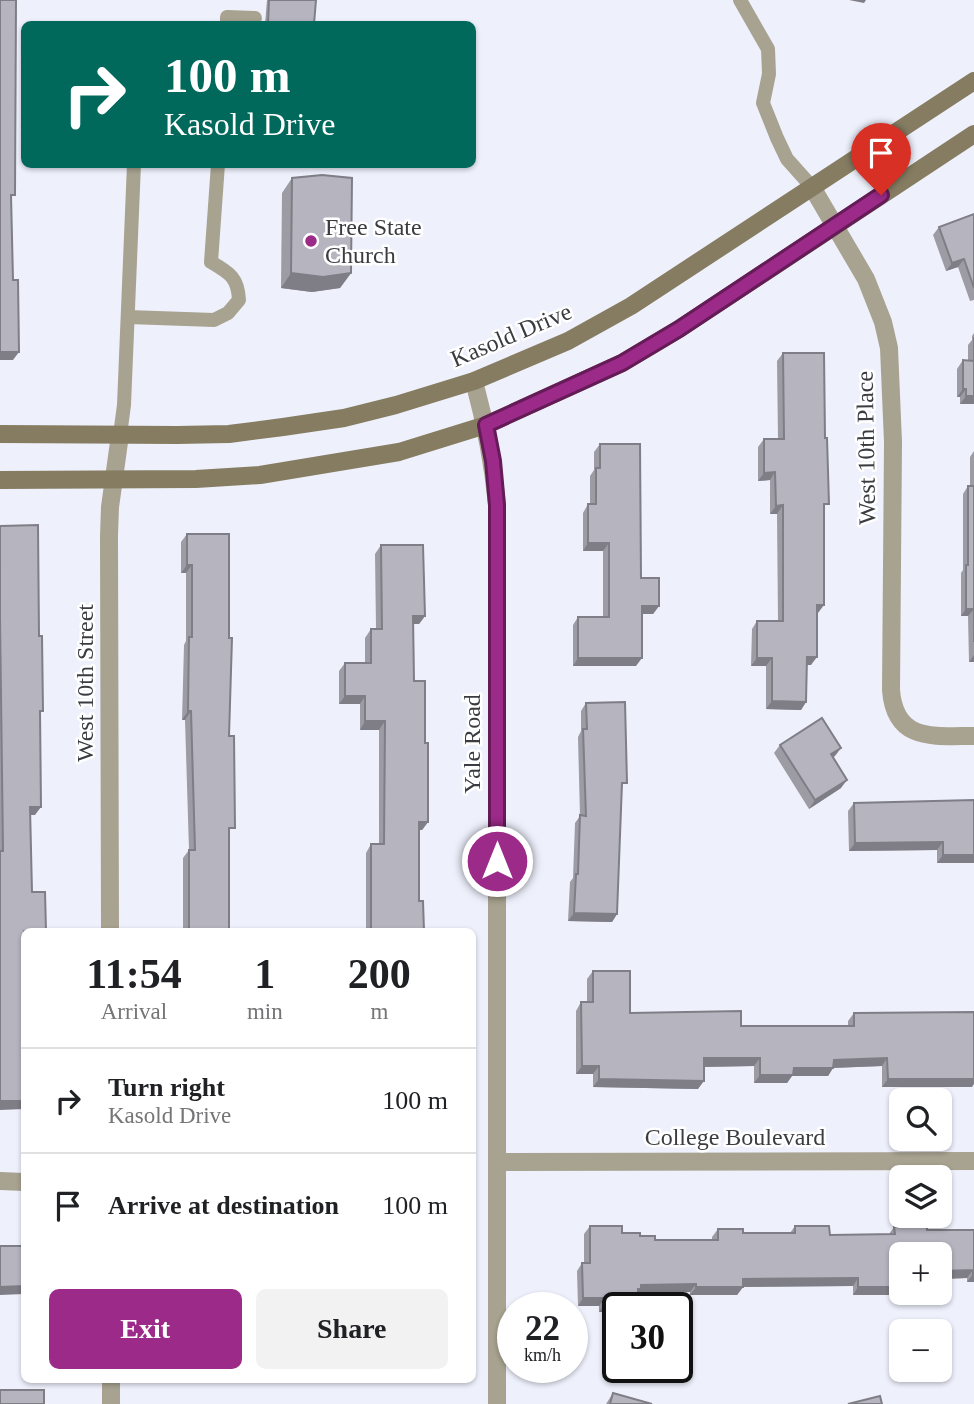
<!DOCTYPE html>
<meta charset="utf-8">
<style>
body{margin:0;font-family:Georgia,serif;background:#f2f2f2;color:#202124;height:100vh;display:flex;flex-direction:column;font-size:26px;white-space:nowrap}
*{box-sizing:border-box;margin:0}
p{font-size:23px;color:#757577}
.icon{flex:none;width:38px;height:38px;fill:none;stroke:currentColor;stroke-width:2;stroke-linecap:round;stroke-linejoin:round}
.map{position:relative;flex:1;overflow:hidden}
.details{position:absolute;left:21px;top:928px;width:455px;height:455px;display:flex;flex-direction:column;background:#fff;border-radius:10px;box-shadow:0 2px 5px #0004}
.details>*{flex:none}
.top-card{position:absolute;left:21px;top:21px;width:455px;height:147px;border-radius:10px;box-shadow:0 2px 5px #0004;background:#00695c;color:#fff;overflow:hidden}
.tools{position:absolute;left:889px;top:1088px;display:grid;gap:14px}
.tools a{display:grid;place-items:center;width:63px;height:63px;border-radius:10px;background:#fff;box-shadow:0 2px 5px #0004;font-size:35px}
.speed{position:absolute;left:497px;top:1292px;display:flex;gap:14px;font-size:35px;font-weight:700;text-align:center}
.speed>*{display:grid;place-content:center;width:91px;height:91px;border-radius:50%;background:#fff;box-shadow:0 2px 5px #0004;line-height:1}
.speed small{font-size:18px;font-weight:400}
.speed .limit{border:4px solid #111;border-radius:10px;background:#fff;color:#111}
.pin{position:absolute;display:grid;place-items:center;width:60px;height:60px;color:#fff;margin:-72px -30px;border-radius:50% 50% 50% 0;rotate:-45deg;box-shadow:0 0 7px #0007}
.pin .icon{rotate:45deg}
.me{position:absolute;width:77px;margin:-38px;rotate:0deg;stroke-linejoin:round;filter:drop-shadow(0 0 5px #0008)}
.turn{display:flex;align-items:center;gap:24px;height:147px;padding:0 28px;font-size:32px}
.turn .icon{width:91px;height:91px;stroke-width:2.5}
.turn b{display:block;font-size:49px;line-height:60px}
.eta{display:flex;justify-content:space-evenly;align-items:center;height:119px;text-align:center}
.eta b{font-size:42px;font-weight:700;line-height:49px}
.primary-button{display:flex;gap:14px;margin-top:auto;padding:14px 28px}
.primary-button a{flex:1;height:80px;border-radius:10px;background:#9b2a88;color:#fff;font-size:28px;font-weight:700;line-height:80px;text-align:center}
.primary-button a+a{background:#f2f2f2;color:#202124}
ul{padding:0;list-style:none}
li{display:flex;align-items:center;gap:21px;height:105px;padding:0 28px;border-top:2px solid #e0e0e0}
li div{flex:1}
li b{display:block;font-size:26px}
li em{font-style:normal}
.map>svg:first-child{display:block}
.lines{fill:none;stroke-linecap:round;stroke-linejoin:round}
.lane{stroke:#a8a390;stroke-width:14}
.street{stroke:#a8a390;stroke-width:18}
.secondary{stroke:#857c61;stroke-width:18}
.wall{fill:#9d9ba4}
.shaded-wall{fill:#7f7e86}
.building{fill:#b6b4bf;stroke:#7f7e86;stroke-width:2}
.route-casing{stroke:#651b58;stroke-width:18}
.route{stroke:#9b2a88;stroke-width:12}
.poi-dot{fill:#9b2a88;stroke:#fff;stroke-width:2.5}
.labels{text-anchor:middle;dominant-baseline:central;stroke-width:5;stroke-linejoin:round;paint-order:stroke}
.poi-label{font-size:24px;fill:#3b3c41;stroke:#fff;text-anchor:start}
.street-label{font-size:24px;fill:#3b3c41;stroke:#fff}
</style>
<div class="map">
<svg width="974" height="1404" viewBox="0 0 974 1404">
<rect width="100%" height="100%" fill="#eef1fc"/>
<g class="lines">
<g class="lane">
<path d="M 740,0 L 768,49 L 769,74 L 763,103 L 777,138 L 787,159 L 812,187"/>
<path d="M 227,24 L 227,17 L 255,18"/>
<path d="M 128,317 L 214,320 L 228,313 L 239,300 C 238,278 230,273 211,262 L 218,164"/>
<path d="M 120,435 L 124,405 L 134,164"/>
</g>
<g class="street">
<path d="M 812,187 L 866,279 L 883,322 L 889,348 L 893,442 L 891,690 C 895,742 933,736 974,736"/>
<path d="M 474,381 C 485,422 493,462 497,505 L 497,1404"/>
<path d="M 110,931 L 109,536 L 110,507 L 120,435"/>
<path d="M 497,1162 L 974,1161"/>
<path d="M 0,1181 L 24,1182"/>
<path d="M 111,1379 L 111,1404"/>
</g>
<g class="secondary">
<path d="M 0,434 L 177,435 L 229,434 L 283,427 L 344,418 L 396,405 L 474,381 L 568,341 L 631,306 L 974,81"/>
<path d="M 0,480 L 196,479 L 260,475 L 399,452 L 486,425 L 622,363 L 679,329 L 974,134"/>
</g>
</g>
<g class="wall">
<path d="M 267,0 L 316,0 L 314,24 L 265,24 Z"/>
<path d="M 292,178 L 351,273 L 340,288 L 312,292 L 281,288 L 282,193 Z"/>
<path d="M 974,214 L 974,300 L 970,301 L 958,267 L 946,271 L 933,235 L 939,227 Z"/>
<path d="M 974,333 L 974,404 L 960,404 L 960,397 L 957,397 L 957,369 L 963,360 L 968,361 L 968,345 L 972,340 L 972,336 Z"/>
<path d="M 783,353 L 824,511 L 818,613 L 817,613 L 811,665 L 807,665 L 806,702 L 801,710 L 766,709 L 766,666 L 751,666 L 752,629 L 757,621 L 778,621 L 777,514 L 770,514 L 770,480 L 758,481 L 758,447 L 764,439 L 778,439 L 777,361 Z"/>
<path d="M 600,444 L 641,578 L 659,606 L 653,614 L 642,614 L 636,666 L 573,666 L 573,625 L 578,617 L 603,617 L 603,551 L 583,551 L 583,513 L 588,504 L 590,504 L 590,476 L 594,470 L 594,452 Z"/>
<path d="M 974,451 L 974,662 L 969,662 L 968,616 L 961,616 L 961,573 L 963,570 L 963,494 L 968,486 L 970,486 L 970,457 Z"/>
<path d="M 0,526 L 40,715 L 35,815 L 30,815 L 24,931 L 0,1110 Z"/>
<path d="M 187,534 L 229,736 L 229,931 L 183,931 L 183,858 L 189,850 L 185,720 L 182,720 L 184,645 L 186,641 L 186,573 L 181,573 L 181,542 Z"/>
<path d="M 381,545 L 425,616 L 419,624 L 413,624 L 414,681 L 425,743 L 428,822 L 422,830 L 419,830 L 419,901 L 424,931 L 366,931 L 366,853 L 371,844 L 379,844 L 379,730 L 360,730 L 360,704 L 339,704 L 339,671 L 345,663 L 365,663 L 365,638 L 371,629 L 376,629 L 375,554 Z"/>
<path d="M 586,703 L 622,790 L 617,914 L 612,922 L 568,921 L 570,882 L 573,878 L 575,823 L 580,816 L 578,737 L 581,731 L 581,711 Z"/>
<path d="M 780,745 L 841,748 L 833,757 L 841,788 L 809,809 L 774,753 Z"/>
<path d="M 974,800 L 974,863 L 937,863 L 937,850 L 849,851 L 848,811 L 854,803 Z"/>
<path d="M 593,971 L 630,1013 L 741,1026 L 848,1026 L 848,1021 L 854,1013 L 972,1087 L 882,1087 L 882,1066 L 833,1068 L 828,1076 L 792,1076 L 787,1083 L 754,1083 L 754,1066 L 704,1067 L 698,1089 L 593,1087 L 593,1074 L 576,1074 L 576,1011 L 581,1002 L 587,1002 L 587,979 Z"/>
<path d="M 590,1226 L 655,1240 L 712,1240 L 712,1237 L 718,1229 L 743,1233 L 790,1233 L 795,1226 L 830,1235 L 889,1234 L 894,1227 L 927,1230 L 974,1230 L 974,1282 L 967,1282 L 967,1278 L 940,1279 L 940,1255 L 901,1292 L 894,1292 L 892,1295 L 853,1295 L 853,1286 L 743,1287 L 737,1295 L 690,1295 L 690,1292 L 638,1294 L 618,1307 L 618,1311 L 599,1312 L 599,1306 L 578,1306 L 577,1271 L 582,1263 L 584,1263 L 584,1234 Z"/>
<path d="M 613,1393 L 652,1404 L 606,1404 Z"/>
</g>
<g class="shaded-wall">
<path d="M 849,0 L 866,0 L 864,3 Z"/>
<path d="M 964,259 L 958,267 L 946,271 L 952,263 Z"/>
<path d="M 291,273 L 351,273 L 340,288 L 312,292 L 281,288 Z"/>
<path d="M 0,352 L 19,352 L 13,360 L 0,360 Z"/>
<path d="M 963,389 L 966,389 L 960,397 L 957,397 Z"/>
<path d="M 966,396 L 974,396 L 974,404 L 960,404 Z"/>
<path d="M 775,472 L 770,480 L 758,481 L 764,473 Z"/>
<path d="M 783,505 L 777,514 L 770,514 L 776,506 Z"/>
<path d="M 588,543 L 609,543 L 603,551 L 583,551 Z"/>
<path d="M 187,565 L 192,565 L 186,573 L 181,573 Z"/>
<path d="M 817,605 L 824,605 L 818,613 L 812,613 Z"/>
<path d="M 642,606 L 659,606 L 653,614 L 636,614 Z"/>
<path d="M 966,609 L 974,609 L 968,616 L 961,616 Z"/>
<path d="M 413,616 L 425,616 L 419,624 L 408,624 Z"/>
<path d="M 974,655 L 974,662 L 969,662 Z"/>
<path d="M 807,657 L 817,657 L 811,665 L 802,665 Z"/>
<path d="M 578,658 L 642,658 L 636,666 L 573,666 Z"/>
<path d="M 757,658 L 772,658 L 766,666 L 751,666 Z"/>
<path d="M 345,696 L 365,696 L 360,704 L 339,704 Z"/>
<path d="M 772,701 L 806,702 L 801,710 L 766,709 Z"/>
<path d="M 188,711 L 191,711 L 185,720 L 182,720 Z"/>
<path d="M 365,721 L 385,721 L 379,730 L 360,730 Z"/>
<path d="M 841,748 L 835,756 L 825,762 L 831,754 Z"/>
<path d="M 847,780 L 841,788 L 809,809 L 815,800 Z"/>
<path d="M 30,807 L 41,807 L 35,815 L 24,815 Z"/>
<path d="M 419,822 L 428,822 L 422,830 L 414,830 Z"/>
<path d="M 943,842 L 937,850 L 849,851 L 855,843 Z"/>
<path d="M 943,855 L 974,855 L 974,863 L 937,863 Z"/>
<path d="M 574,913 L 617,914 L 612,922 L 568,921 Z"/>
<path d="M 704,1058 L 760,1058 L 754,1066 L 698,1067 Z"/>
<path d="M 887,1058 L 882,1066 L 830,1068 L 833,1068 L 828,1076 L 792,1076 L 787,1083 L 754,1083 L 760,1075 L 834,1060 Z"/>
<path d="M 582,1066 L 599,1066 L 593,1074 L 576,1074 Z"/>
<path d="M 599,1079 L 704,1081 L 698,1089 L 593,1087 Z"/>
<path d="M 888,1079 L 974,1079 L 974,1084 L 972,1087 L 882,1087 Z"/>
<path d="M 0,1101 L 24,1101 L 24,1109 L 0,1110 Z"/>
<path d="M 973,1270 L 967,1278 L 940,1279 L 940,1271 Z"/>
<path d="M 973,1274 L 974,1274 L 974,1282 L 967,1282 Z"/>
<path d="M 858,1278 L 853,1286 L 737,1287 L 743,1279 Z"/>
<path d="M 696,1284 L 690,1292 L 637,1294 L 638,1289 L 641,1285 Z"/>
<path d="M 898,1284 L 901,1284 L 901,1292 L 894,1292 L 892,1295 L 853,1295 L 858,1287 Z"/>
<path d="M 24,1286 L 24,1294 L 0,1295 L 0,1287 Z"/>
<path d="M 696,1287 L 743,1287 L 737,1295 L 690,1295 Z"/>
<path d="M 583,1298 L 605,1298 L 599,1306 L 578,1306 Z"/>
<path d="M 638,1303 L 635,1307 L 618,1307 L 618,1311 L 599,1312 L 605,1304 Z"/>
</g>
<g class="building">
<path d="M 0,0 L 16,0 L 15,195 L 11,195 L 13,280 L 18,280 L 19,352 L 0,352 Z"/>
<path d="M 269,0 L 316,0 L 314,24 L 268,24 Z"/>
<path d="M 322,175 L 352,178 L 351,273 L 323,277 L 291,273 L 292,178 Z"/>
<path d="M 974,214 L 974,288 L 964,259 L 952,263 L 939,227 Z"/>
<path d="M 974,337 L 974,396 L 966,396 L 966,389 L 963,389 L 963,360 L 974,361 Z"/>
<path d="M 783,353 L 824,353 L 825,438 L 827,438 L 829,504 L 824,504 L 824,605 L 817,605 L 817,657 L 807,657 L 806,702 L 772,701 L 772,658 L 757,658 L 757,621 L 783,621 L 783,505 L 776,506 L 775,472 L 764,473 L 764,439 L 784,439 Z"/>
<path d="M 600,444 L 640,444 L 641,578 L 659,578 L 659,606 L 642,606 L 642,658 L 578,658 L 578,617 L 609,617 L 609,543 L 588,543 L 588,504 L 596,504 L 596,468 L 600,468 Z"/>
<path d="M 968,486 L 974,486 L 974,642 L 974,609 L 966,609 L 966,565 L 968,565 Z"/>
<path d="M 38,525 L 39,636 L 42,636 L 43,711 L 40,711 L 41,807 L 30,807 L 32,892 L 45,892 L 46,931 L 24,931 L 24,1101 L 0,1101 L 0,851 L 3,851 L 0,617 L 0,526 Z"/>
<path d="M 187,534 L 229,534 L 229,638 L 232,638 L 229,736 L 234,736 L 235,828 L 229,828 L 229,931 L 189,931 L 189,850 L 195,850 L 191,711 L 188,711 L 189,637 L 192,637 L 192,565 L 187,565 Z"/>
<path d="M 381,545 L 423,545 L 425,616 L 413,616 L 414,681 L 425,681 L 425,743 L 428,743 L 428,822 L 419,822 L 419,901 L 423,901 L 424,931 L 371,931 L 371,844 L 384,844 L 385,721 L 365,721 L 365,696 L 345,696 L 345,663 L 371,663 L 371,629 L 382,629 Z"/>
<path d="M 625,702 L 627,783 L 622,783 L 617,914 L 574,913 L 576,874 L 578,874 L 580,815 L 586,816 L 583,729 L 587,729 L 586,703 Z"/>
<path d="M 822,718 L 841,748 L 831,754 L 847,780 L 815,800 L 780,745 Z"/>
<path d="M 974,800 L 974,855 L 943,855 L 943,842 L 855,843 L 854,803 Z"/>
<path d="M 593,971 L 630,971 L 630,1013 L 741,1011 L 741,1026 L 854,1026 L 854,1013 L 974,1012 L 974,1079 L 888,1079 L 887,1058 L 834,1060 L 833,1068 L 794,1068 L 793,1075 L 760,1075 L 760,1058 L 704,1058 L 704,1081 L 599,1079 L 599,1066 L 582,1066 L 581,1002 L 593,1002 Z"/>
<path d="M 590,1226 L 622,1226 L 622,1233 L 640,1233 L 640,1236 L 655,1236 L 655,1240 L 718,1240 L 718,1229 L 743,1229 L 743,1233 L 795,1233 L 795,1226 L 829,1226 L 830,1235 L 895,1234 L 894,1227 L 927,1226 L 927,1230 L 974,1230 L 974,1274 L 973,1274 L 973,1270 L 940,1271 L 940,1255 L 901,1255 L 901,1284 L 898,1284 L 898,1287 L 858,1287 L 858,1278 L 743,1279 L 743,1287 L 696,1287 L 696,1284 L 641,1285 L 641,1289 L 638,1289 L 638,1303 L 605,1304 L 605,1298 L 583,1298 L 582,1263 L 590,1263 Z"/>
<path d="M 0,1246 L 24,1246 L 24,1286 L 0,1287 Z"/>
<rect x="0" y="1390" width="44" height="14"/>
<path d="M 613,1393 L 652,1404 L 610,1404 Z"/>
<path d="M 880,1396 L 882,1404 L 848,1404 Z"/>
</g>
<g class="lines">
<g class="route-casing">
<path id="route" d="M 497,861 L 497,505 L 493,461 L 486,425 L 622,363 L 679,329 L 881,195"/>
</g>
<use href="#route" class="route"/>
</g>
<circle class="poi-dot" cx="311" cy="241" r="7"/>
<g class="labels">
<g class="poi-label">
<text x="325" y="227">Free State<tspan x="325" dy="28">Church</tspan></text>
</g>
<g class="street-label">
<text transform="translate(511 335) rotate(-23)">Kasold Drive</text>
<text transform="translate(866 448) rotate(-91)">West 10th Place</text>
<text transform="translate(85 683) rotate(-90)">West 10th Street</text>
<text transform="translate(472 744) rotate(-90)">Yale Road</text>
<text x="735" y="1137">College Boulevard</text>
</g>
</g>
</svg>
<div class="tools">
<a><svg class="icon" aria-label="search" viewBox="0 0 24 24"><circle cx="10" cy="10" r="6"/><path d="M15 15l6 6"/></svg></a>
<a><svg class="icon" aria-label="layers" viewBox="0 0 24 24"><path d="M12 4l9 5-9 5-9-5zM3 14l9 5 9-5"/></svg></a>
<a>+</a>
<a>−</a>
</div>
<div class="speed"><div>22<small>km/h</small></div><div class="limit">30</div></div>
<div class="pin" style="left:881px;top:195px;background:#d93025"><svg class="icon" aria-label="arrive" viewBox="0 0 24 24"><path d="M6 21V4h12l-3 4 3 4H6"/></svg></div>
<svg class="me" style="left:497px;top:861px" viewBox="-20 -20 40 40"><circle r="17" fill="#9b2a88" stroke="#fff" stroke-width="3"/><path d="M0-11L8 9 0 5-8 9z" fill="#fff"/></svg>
<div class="top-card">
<div class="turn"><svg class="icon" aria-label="right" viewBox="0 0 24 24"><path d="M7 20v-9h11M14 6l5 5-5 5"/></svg><div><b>100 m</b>Kasold Drive</div></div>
</div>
<section class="details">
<div class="eta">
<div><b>11:54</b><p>Arrival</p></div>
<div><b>1</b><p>min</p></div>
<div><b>200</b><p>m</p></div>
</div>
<ul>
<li><svg class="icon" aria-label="right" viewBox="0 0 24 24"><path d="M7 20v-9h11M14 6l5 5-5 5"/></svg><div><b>Turn right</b><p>Kasold Drive</p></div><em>100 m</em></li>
<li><svg class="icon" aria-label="arrive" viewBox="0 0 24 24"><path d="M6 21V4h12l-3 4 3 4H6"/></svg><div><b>Arrive at destination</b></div><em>100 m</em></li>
</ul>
<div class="primary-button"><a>Exit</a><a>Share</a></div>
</section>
</div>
